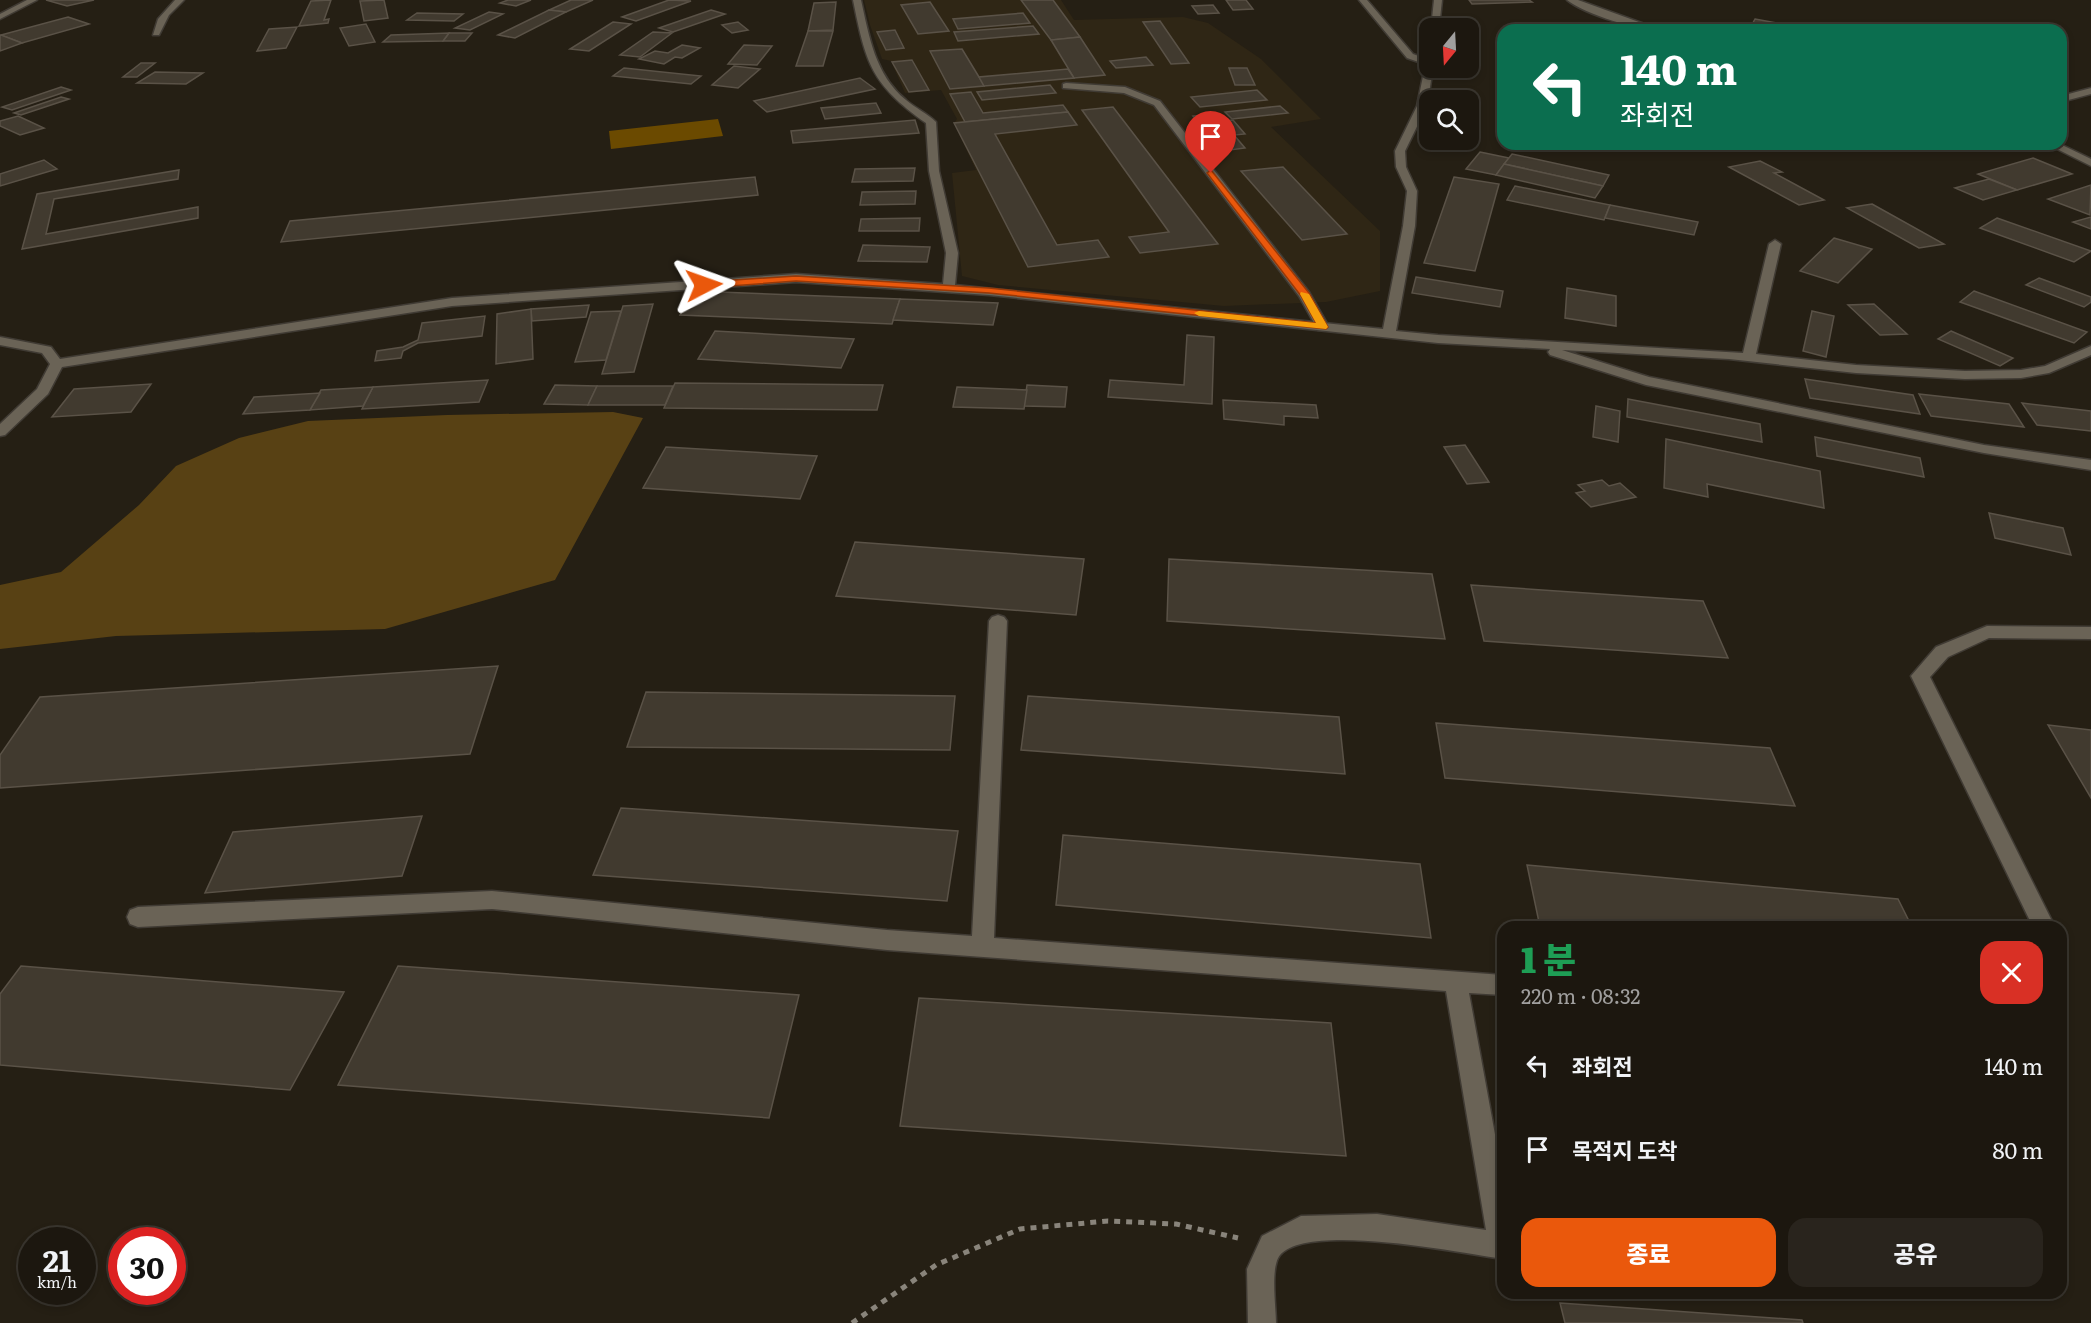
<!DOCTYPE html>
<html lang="ko">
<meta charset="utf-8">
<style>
body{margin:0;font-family:Literata,"Noto Sans KR",serif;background:#29241d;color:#f1f3f6;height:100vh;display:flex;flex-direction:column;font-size:22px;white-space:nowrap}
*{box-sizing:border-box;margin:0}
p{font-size:20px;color:#a09f9e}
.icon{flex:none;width:33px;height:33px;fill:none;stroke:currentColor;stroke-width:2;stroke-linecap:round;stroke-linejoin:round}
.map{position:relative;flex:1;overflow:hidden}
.sheet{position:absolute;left:1497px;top:921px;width:570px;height:378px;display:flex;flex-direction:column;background:#1c170f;border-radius:18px;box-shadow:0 3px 9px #0003,0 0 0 2px #3a362f}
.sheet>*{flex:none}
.guide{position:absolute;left:1497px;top:24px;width:570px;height:126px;border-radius:18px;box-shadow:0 3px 9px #0003,0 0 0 2px #3a362f;background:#0b6e4f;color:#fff;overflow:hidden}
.needle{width:39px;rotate:198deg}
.fabs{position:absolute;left:1419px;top:18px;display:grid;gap:12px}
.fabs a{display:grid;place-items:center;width:60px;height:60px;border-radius:12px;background:#1c170f;box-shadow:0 3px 9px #0003,0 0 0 2px #3a362f;font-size:30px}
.speed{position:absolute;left:18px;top:1227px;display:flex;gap:12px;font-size:30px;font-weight:700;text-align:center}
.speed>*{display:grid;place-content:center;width:78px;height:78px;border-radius:50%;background:#1c170f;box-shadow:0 3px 9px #0003,0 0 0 2px #3a362f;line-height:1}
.speed small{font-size:15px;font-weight:400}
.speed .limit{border:9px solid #d22;background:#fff;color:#111}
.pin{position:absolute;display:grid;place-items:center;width:51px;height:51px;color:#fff;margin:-62px -26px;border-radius:50% 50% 50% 0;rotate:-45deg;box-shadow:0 0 6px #0007}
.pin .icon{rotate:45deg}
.me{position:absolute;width:66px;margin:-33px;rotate:86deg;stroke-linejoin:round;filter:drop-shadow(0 0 4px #0008)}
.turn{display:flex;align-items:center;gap:21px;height:126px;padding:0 24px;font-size:27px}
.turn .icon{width:78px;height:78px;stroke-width:2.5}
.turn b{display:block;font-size:42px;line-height:51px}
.round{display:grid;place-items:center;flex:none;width:63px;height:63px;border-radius:18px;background:#29241d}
.summary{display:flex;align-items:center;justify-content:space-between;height:102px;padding:0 24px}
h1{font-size:36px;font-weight:800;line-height:45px;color:#1e9e55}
.cta{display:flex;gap:12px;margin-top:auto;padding:12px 24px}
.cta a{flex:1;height:69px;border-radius:18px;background:#ea580c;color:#fff;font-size:24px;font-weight:800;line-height:69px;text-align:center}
.cta a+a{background:#29241d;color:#f1f3f6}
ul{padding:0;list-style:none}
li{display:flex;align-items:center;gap:18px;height:84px;padding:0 24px}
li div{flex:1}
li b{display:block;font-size:22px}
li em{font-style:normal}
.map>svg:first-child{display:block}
.built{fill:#2f2615}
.forest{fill:#584114}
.water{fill:#6b4a00}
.building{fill:#413a2f;stroke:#5a5247;stroke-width:1.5}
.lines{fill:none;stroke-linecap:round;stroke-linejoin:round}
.lane-casing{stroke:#403b34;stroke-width:3}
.street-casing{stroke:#403b34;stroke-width:3}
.path{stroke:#89847b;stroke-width:5;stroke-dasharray:6 6;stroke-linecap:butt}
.lane{fill:#6a6356;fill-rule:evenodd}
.street{fill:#6a6356;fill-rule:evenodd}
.route{fill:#ea580c;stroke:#983908;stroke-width:1.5}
.slow{fill:#f59e0b}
</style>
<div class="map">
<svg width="2091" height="1323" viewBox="0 0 2091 1323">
<rect width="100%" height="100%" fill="#251f14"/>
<path class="built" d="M 864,0 L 1061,0 L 1074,20 L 1183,17 L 1208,23 L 1261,59 L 1321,119 L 1271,127 L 1380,231 L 1380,291 L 1326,302 L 1224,306 L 998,285 L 962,276 L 952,173 L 976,170 L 954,123 L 957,119 L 941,90 L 905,93 L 891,61 L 882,59 L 870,25 Z"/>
<path class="forest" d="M 613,412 L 643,418 L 555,580 L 385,629 L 116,636 L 0,649 L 0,585 L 61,572 L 139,505 L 176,466 L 239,438 L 308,421 L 447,415 Z"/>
<path class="water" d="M 718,119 L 723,136 L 611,149 L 609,131 Z"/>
<g class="building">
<path d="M 46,0 L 94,0 L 67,6 Z"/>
<path d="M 331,0 L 324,20 L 329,19 L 328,23 L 299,26 L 311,1 Z"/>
<path d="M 384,0 L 388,18 L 364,21 L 360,1 Z"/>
<path d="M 508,0 L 531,0 L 516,6 L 500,3 Z"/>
<path d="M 571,0 L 593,0 L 566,12 L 549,10 Z"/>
<path d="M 669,0 L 691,1 L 636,21 L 622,17 Z"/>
<path d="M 1021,0 L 1053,0 L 1080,37 L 1051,40 Z"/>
<path d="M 1226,0 L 1246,0 L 1253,9 L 1233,10 Z"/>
<path d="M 1469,0 L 1529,0 L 1532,2 L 1472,4 Z"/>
<path d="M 836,2 L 833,30 L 808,31 L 814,3 Z"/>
<path d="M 930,2 L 949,31 L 918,34 L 901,5 Z"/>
<path d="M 1213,5 L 1219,13 L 1198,14 L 1192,6 Z"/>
<path d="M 549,10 L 566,12 L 515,38 L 498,35 Z"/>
<path d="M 711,10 L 725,14 L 673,32 L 659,28 Z"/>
<path d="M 489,12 L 503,14 L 470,30 L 455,28 Z"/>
<path d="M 417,13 L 463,14 L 454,21 L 407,20 Z"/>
<path d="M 1023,13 L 1030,23 L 958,29 L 953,19 Z"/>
<path d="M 68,17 L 89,24 L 22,43 L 1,35 Z"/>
<path d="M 1755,19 L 1777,23 L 1773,30 L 1749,30 Z"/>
<path d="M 1160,21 L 1189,63 L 1171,64 L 1143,22 Z"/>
<path d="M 613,22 L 631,24 L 589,51 L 570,49 Z"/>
<path d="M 738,22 L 748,30 L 732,33 L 722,25 Z"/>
<path d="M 366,24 L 375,42 L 349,46 L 340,28 Z"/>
<path d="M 1033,26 L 1039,34 L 958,41 L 954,32 Z"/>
<path d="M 297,27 L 286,48 L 257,51 L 269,29 Z"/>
<path d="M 895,30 L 904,48 L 886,50 L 877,32 Z"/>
<path d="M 808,31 L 833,31 L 823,66 L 796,66 Z"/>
<path d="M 653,32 L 672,33 L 640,57 L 620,55 Z"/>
<path d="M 449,33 L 472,33 L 465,41 L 443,41 Z"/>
<path d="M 449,33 L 443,41 L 383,42 L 391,35 Z"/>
<path d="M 0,36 L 1,35 L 22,43 L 0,51 Z"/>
<path d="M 1080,37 L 1105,75 L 1074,78 L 1051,40 Z"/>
<path d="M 682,45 L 700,48 L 682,58 L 675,57 L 664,64 L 639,59 L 655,51 L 668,53 Z"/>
<path d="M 744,45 L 772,46 L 757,65 L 728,64 Z"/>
<path d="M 962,49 L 979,77 L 984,86 L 950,89 L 930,51 Z"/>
<path d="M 1146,57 L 1153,65 L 1116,68 L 1110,61 Z"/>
<path d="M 912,60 L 929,90 L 909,92 L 892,62 Z"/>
<path d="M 141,63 L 155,63 L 137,77 L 123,77 Z"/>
<path d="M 734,66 L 760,69 L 738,88 L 712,85 Z"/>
<path d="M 624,68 L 701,76 L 691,84 L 613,76 Z"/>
<path d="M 1229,68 L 1247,68 L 1255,85 L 1235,85 Z"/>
<path d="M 1068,69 L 1074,78 L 984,86 L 979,77 Z"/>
<path d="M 155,72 L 203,73 L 186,84 L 137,83 Z"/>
<path d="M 860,78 L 875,89 L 767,112 L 754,101 Z"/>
<path d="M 1050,85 L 1056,93 L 982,100 L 977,92 Z"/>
<path d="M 61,87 L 71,90 L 12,110 L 2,107 Z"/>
<path d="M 1257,90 L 1267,100 L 1200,107 L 1191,97 Z"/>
<path d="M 971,92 L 983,113 L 1063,105 L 1068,112 L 965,122 L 950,94 Z"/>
<path d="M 61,97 L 69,99 L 21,115 L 14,113 Z"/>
<path d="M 876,103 L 881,113 L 825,119 L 821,108 Z"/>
<path d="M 1280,106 L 1288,113 L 1232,119 L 1225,112 Z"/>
<path d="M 1113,107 L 1218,244 L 1140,253 L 1129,237 L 1169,232 L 1082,110 Z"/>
<path d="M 1068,112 L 1077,125 L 995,134 L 1057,245 L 1098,240 L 1109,257 L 1028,267 L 954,123 Z"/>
<path d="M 1215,114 L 1221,121 L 1233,120 L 1245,134 L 1234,135 L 1245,148 L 1222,151 L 1193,116 Z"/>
<path d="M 18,116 L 44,128 L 20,135 L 0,126 L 0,121 Z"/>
<path d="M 915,120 L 919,133 L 793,143 L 791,131 Z"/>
<path d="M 1480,152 L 1509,158 L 1496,175 L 1466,169 Z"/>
<path d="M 1512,154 L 1609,175 L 1603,186 L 1504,164 Z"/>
<path d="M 2033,158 L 2072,174 L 2017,190 L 1978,174 Z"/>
<path d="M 44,160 L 57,169 L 0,186 L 0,174 Z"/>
<path d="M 1760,161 L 1782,172 L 1774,173 L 1824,200 L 1799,205 L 1729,167 Z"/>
<path d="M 1504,164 L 1603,186 L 1595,198 L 1496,175 Z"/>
<path d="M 1283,167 L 1347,234 L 1302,240 L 1241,171 Z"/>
<path d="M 915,168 L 913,181 L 852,182 L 855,169 Z"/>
<path d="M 179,170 L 178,179 L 54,199 L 46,234 L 198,207 L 198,218 L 22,249 L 37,194 Z"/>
<path d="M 755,177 L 758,195 L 281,242 L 290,221 Z"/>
<path d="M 1454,177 L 1499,184 L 1475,271 L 1424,263 Z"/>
<path d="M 1989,179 L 2017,190 L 1983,200 L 1955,188 Z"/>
<path d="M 2091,185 L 2090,215 L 2048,199 Z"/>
<path d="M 1515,186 L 1610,205 L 1604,220 L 1507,200 Z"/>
<path d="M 916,191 L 915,204 L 860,205 L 862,192 Z"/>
<path d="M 1872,204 L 1944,244 L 1919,248 L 1847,208 Z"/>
<path d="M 1610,205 L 1698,222 L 1694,235 L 1605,218 Z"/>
<path d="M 2091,217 L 2091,229 L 2073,222 Z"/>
<path d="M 920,218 L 919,231 L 859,231 L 861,219 Z"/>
<path d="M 1997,218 L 2091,251 L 2074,262 L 1980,228 Z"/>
<path d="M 1834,238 L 1872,249 L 1838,283 L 1800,271 Z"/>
<path d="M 863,245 L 930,247 L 927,262 L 858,261 Z"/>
<path d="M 1416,277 L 1503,291 L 1500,307 L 1412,293 Z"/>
<path d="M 2039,278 L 2091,297 L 2091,302 L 2084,307 L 2026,285 Z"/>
<path d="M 1567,288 L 1616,296 L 1616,326 L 1565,318 Z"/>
<path d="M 694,291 L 900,299 L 892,324 L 680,315 Z"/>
<path d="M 1974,291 L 2087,332 L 2074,343 L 1960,302 Z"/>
<path d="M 900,299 L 998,303 L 993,325 L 893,320 Z"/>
<path d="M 653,304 L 634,372 L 602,374 L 623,306 Z"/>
<path d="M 1874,304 L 1907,334 L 1880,335 L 1848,305 Z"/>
<path d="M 589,305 L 586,317 L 532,321 L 531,309 Z"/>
<path d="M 531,309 L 533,359 L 496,364 L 497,314 Z"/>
<path d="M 621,311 L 606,360 L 575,362 L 591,312 Z"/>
<path d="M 1812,311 L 1834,316 L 1826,357 L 1803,351 Z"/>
<path d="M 485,316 L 482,336 L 418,343 L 403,351 L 401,358 L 375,361 L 377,351 L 403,347 L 418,340 L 422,323 Z"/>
<path d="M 715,331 L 854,339 L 841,368 L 698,359 Z"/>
<path d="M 1951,331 L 2013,358 L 2000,366 L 1938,339 Z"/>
<path d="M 1187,335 L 1214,337 L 1212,404 L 1108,397 L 1110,380 L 1184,385 Z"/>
<path d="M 1805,379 L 1913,395 L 1920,414 L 1810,398 Z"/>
<path d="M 488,380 L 479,402 L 362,409 L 373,387 Z"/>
<path d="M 675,383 L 883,385 L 877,410 L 664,408 Z"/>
<path d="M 151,384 L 131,412 L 52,417 L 74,389 Z"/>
<path d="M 555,385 L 597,386 L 588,405 L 544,404 Z"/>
<path d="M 1027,385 L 1067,387 L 1065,407 L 1024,406 Z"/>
<path d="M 597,386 L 673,386 L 665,405 L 588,405 Z"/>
<path d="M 373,387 L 363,406 L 310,410 L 321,390 Z"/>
<path d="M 957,387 L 1027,390 L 1024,409 L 953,407 Z"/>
<path d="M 320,393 L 310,410 L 243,414 L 254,397 Z"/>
<path d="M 1919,394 L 2009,404 L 2024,427 L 1931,416 Z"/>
<path d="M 1628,399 L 1760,424 L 1762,442 L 1627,417 Z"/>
<path d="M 1223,400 L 1316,405 L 1318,418 L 1284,416 L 1284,425 L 1224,419 Z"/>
<path d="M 2022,403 L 2091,411 L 2091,431 L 2037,425 Z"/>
<path d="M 1596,406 L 1620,411 L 1618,442 L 1593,437 Z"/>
<path d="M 1815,437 L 1920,458 L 1924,477 L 1817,456 Z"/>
<path d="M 1666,439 L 1820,471 L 1824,508 L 1707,484 L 1708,497 L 1664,488 Z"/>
<path d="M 1465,445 L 1489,482 L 1467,484 L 1444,447 Z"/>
<path d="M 666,447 L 817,456 L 800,499 L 643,488 Z"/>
<path d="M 1602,480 L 1609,486 L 1620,483 L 1636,497 L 1591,507 L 1576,493 L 1585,491 L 1578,485 Z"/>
<path d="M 1989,513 L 2063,528 L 2071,555 L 1995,538 Z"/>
<path d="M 855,542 L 1084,559 L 1076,615 L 836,596 Z"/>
<path d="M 1169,559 L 1432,574 L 1445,639 L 1167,621 Z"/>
<path d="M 1471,585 L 1703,601 L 1728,658 L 1484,641 Z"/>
<path d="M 498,666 L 470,754 L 0,788 L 0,755 L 40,697 Z"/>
<path d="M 646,692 L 955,696 L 950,750 L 627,747 Z"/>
<path d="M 1028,696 L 1339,717 L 1345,774 L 1021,750 Z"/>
<path d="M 1436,723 L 1770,748 L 1795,806 L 1445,778 Z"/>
<path d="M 2048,725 L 2091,730 L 2091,798 Z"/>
<path d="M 621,808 L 958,831 L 947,901 L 593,875 Z"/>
<path d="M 422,816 L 402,876 L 205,893 L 233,832 Z"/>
<path d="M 1063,835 L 1420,864 L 1431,938 L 1056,905 Z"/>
<path d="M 1527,865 L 1898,899 L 1912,927 L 1540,927 Z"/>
<path d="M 21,966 L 344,992 L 290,1090 L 0,1065 L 0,994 Z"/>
<path d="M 398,966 L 799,995 L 769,1118 L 338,1085 Z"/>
<path d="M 919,998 L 1331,1023 L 1346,1156 L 900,1126 Z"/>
<path d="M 1560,1303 L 1802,1320 L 1803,1323 L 1565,1323 Z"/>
</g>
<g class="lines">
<g class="lane-casing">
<g id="lane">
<path d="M 1359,0 L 1367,0 L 1413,54 L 1430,60 L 1430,66 L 1407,58 Z"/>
<path d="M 1066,83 L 1125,87 L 1160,101 L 1309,292 L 1329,327 L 1328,330 L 1318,330 L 1299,296 L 1154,105 L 1124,93 L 1063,88 L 1063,84 Z"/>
</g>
</g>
<g class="street-casing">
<g id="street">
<path d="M 27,0 L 37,0 L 0,19 L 0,14 Z"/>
<path d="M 175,0 L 184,0 L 169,15 L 159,35 L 153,35 L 158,19 Z"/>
<path d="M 853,0 L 861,0 C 869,36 875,75 906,100 C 915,108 927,113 936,122 L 939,171 L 958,253 L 955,285 L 1383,329 L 1403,226 L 1407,191 L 1396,167 L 1395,151 L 1417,106 L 1426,61 L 1430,58 L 1430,68 L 1433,68 L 1427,106 L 1405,151 L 1406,167 L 1417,191 L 1415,226 L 1396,331 L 1438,335 L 1743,353 L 1769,244 L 1775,240 L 1781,244 L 1756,354 L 1856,365 L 1965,371 L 2021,370 L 2045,366 L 2091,346 L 2091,355 L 2049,373 L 2021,378 L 1965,379 L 1856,373 L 1729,359 L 1562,350 L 1649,377 L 1984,445 L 2091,460 L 2091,470 L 1984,453 L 1646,385 L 1550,355 L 1548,352 L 1550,349 L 1438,343 L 989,295 L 796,282 L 452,306 L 62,367 L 48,394 L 5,435 L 0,436 L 0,424 L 37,389 L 50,364 L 42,353 L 0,345 L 0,337 L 51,347 L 60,359 L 452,298 L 796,274 L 943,284 L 946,253 L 929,171 L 926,123 C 871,84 866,64 853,0 Z"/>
<path d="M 1434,0 L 1442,0 L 1439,28 L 1431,28 Z"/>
<path d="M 1567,0 L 1578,0 L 1661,30 C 1638,30 1586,15 1567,0 Z"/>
<path d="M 2091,88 L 2091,94 L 2061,102 L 2061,96 Z"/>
<path d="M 2047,144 L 2060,144 L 2091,159 L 2091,166 Z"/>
<path d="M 998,615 L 1004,617 L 1007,621 L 994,938 L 1503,975 L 1503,995 L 1469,993 L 1503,1178 L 1503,1259 C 1461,1253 1309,1222 1280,1255 C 1270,1267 1276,1307 1276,1323 L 1248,1323 L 1247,1269 L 1262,1236 L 1301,1216 L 1377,1214 L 1486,1230 L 1446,991 L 887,950 L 492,909 L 138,927 L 130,924 L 127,917 L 130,910 L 138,907 L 492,891 L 887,930 L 972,936 L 989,621 L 992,617 Z"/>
<path d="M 1987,626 L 2091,627 L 2091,639 L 1989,638 L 1948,657 L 1930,677 L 2055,927 L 2033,927 L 1911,676 L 1936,647 Z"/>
</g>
</g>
<path class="path" d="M 852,1323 L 936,1265 L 1020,1229 L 1108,1221 L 1176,1224 L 1238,1238"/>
<use href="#lane" class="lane"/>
<use href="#street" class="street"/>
</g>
<path class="route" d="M 1211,170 L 1309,293 L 1328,327 L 1326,329 L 989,293 L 796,281 L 704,288 L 700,285 L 704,282 L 796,276 L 989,288 L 1316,323 L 1301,296 L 1207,173 Z"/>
<path class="slow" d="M 1301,292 L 1309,294 L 1328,327 L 1326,329 L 1199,316 L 1194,313 L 1199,311 L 1316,323 L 1300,294 Z"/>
</svg>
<div class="fabs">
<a><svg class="needle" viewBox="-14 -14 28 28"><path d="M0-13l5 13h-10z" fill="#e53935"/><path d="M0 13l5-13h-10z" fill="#a09f9e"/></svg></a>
<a><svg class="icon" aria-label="search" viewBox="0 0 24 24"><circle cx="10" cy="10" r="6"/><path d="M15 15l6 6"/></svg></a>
</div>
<div class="speed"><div>21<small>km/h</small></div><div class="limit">30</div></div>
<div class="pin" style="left:1211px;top:173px;background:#d93025"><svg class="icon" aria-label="arrive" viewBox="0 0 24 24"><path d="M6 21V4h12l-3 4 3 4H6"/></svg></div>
<svg class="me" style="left:704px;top:285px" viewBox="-20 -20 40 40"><path d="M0-17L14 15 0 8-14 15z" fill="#ea580c" stroke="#fff" stroke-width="4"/></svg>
<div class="guide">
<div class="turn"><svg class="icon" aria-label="left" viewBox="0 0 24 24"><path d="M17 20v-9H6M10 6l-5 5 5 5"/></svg><div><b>140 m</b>좌회전</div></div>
</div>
<section class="sheet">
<div class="summary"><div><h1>1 분</h1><p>220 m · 08:32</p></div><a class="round" style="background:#d93025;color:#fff"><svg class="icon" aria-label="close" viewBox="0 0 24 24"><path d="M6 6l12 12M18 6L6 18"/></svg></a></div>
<ul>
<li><svg class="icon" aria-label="left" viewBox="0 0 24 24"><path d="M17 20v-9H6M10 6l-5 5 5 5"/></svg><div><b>좌회전</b></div><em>140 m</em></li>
<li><svg class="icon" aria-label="arrive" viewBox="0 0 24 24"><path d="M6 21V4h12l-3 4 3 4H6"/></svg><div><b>목적지 도착</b></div><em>80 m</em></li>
</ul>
<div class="cta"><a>종료</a><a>공유</a></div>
</section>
</div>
